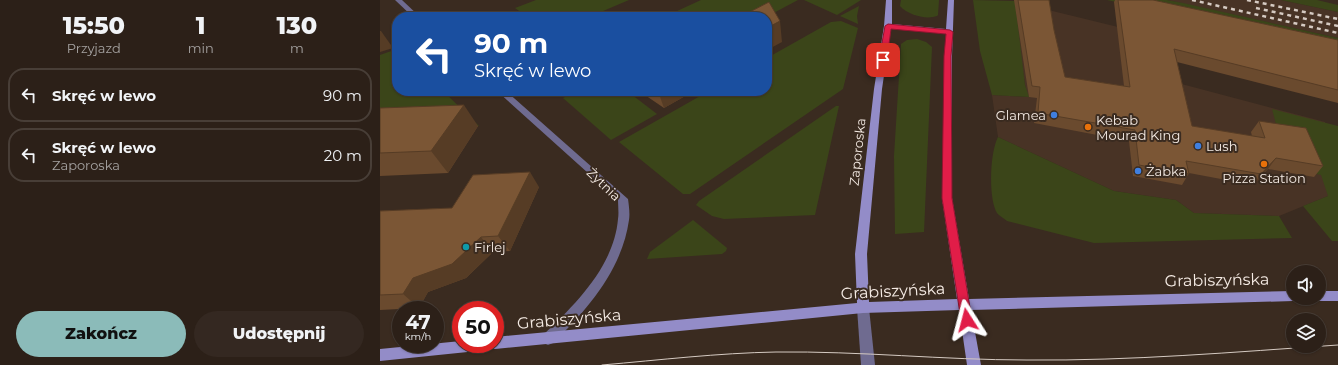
<!DOCTYPE html>
<html lang="pl">
<meta charset="utf-8">
<style>
body{margin:0;font-family:Montserrat,sans-serif;background:#342821;color:#f1f3f6;height:100vh;display:flex;flex-direction:column;font-size:15px;white-space:nowrap}
*{box-sizing:border-box;margin:0}
p{font-size:13px;color:#a6a3a2}
.icon{flex:none;width:22px;height:22px;fill:none;stroke:currentColor;stroke-width:2;stroke-linecap:round;stroke-linejoin:round}
.map{position:relative;flex:1;overflow:hidden}
.sheet{display:flex;flex-direction:column;background:#2c2018;width:380px}
.sheet>*{flex:none}
.top-card{position:absolute;left:12px;top:12px;width:380px;height:84px;border-radius:16px;box-shadow:0 1px 3px #0004,0 0 0 1px #483e37;background:#1a4fa0;color:#fff;overflow:hidden}
.tools{position:absolute;left:906px;top:265px;display:grid;gap:8px}
.tools a{display:grid;place-items:center;width:40px;height:40px;border-radius:50%;background:#2c2018;box-shadow:0 1px 3px #0004,0 0 0 1px #483e37;font-size:20px}
.speed{position:absolute;left:12px;top:301px;display:flex;gap:8px;font-size:20px;font-weight:700;text-align:center}
.speed>*{display:grid;place-content:center;width:52px;height:52px;border-radius:50%;background:#2c2018;box-shadow:0 1px 3px #0004,0 0 0 1px #483e37;line-height:1}
.speed small{font-size:10px;font-weight:400}
.speed .limit{border:6px solid #d22;background:#fff;color:#111}
.pin{position:absolute;display:grid;place-items:center;width:34px;height:34px;color:#fff;margin:-17px;border-radius:8px;box-shadow:0 2px 6px #0006}
.me{position:absolute;width:44px;margin:-22px;rotate:351deg;stroke-linejoin:round;filter:drop-shadow(0 0 3px #0008)}
.turn{display:flex;align-items:center;gap:14px;height:84px;padding:0 16px;font-size:18px}
.turn .icon{width:52px;height:52px;stroke-width:2.5}
.turn b{display:block;font-size:28px;line-height:34px}
.eta{display:flex;justify-content:space-evenly;align-items:center;height:68px;text-align:center}
.eta b{font-size:24px;font-weight:800;line-height:28px}
.primary-button{display:flex;gap:8px;margin-top:auto;padding:8px 16px}
.primary-button a{flex:1;height:46px;border-radius:24px;background:#8bbbb9;color:#111;font-size:16px;font-weight:800;line-height:46px;text-align:center}
.primary-button a+a{background:#342821;color:#f1f3f6}
ul{padding:0;list-style:none}
li{display:flex;align-items:center;gap:12px;height:54px;margin:0 8px 6px;padding:0 8px;border:2px solid #483e37;border-radius:16px}
li div{flex:1}
li b{display:block;font-size:15px}
li em{font-style:normal}
main{display:flex;flex:1;min-height:0}
.map>svg:first-child{display:block}
.built{fill:#483325}
.green{fill:#3b4519}
.lines{fill:none;stroke-linecap:round;stroke-linejoin:round}
.minor{fill:#6f6b90;fill-rule:evenodd}
.tertiary{fill:#6f6b90;fill-rule:evenodd}
.secondary{fill:#938cc8;fill-rule:evenodd}
.tram{stroke:#d5cac2;stroke-width:1}
.rail{stroke:#d5cac2;stroke-width:2.5;stroke-dasharray:4 4;stroke-linecap:butt}
.wall{fill:#6a4a2e}
.shaded-wall{fill:#563c25}
.building{fill:#7b5635;stroke:#563c25}
.route{fill:#e11d48;stroke:#92132f}
.shop-dot{fill:#3f7fe0;stroke:#3a2b20;stroke-width:1.5}
.food-dot{fill:#e8710a;stroke:#3a2b20;stroke-width:1.5}
.culture-dot{fill:#0f9aa8;stroke:#3a2b20;stroke-width:1.5}
.labels{text-anchor:middle;dominant-baseline:central;stroke-width:4;stroke-linejoin:round;paint-order:stroke}
.poi-label{font-size:13px;fill:#f5ebe4;stroke:#3a2b20;text-anchor:start}
.street-label{font-size:13px;fill:#f5ebe4;stroke:#3a2b20}
.near-street-label{font-size:16px;fill:#f5ebe4;stroke:#3a2b20}
</style>
<main>
<section class="sheet">
<div class="eta">
<div><b>15:50</b><p>Przyjazd</p></div>
<div><b>1</b><p>min</p></div>
<div><b>130</b><p>m</p></div>
</div>
<ul>
<li><svg class="icon" aria-label="left" viewBox="0 0 24 24"><path d="M17 20v-9H6M10 6l-5 5 5 5"/></svg><div><b>Skręć w lewo</b></div><em>90 m</em></li>
<li><svg class="icon" aria-label="left" viewBox="0 0 24 24"><path d="M17 20v-9H6M10 6l-5 5 5 5"/></svg><div><b>Skręć w lewo</b><p>Zaporoska</p></div><em>20 m</em></li>
</ul>
<div class="primary-button"><a>Zakończ</a><a>Udostępnij</a></div>
</section>
<div class="map">
<svg width="958" height="365" viewBox="0 0 958 365">
<rect width="100%" height="100%" fill="#3a2b20"/>
<g class="built">
<path d="M 787,0 L 901,0 L 958,12 L 958,38 Z"/>
<path d="M 652,6 L 783,38 L 794,82 L 945,122 L 948,196 L 899,216 L 814,213 L 796,200 L 734,191 L 618,137 L 612,95 L 648,97 L 645,85 L 638,38 L 636,10 Z"/>
</g>
<g class="green">
<path d="M 156,0 L 249,0 L 209,17 L 148,17 L 135,8 Z"/>
<path d="M 321,0 L 418,0 L 386,17 L 284,17 Z"/>
<path d="M 424,0 L 481,0 L 457,15 Z"/>
<path d="M 521,0 L 559,0 L 558,15 L 557,16 C 546,20 528,15 520,6 Z"/>
<path d="M 593,0 L 635,1 L 645,85 L 649,97 L 612,95 L 600,51 Z"/>
<path d="M 727,0 L 787,0 L 803,3 L 958,38 L 958,51 Z"/>
<path d="M 901,0 L 937,0 L 958,5 L 958,12 Z"/>
<path d="M 479,6 L 477,16 L 478,24 L 460,16 Z"/>
<path d="M 461,21 L 478,28 L 463,89 L 310,194 L 303,194 L 239,142 L 329,91 L 387,91 L 387,58 L 451,22 Z"/>
<path d="M 537,39 L 546,42 L 552,47 L 544,232 L 515,234 L 514,156 L 521,44 L 527,40 Z"/>
<path d="M 17,49 L 17,91 L 63,91 L 99,126 L 0,130 L 0,55 Z"/>
<path d="M 197,91 L 247,91 L 277,114 L 231,140 L 183,98 Z"/>
<path d="M 456,106 L 459,106 L 435,215 L 344,219 L 332,216 L 316,205 L 319,201 Z"/>
<path d="M 892,109 L 958,126 L 958,241 L 952,241 L 923,206 L 948,196 L 941,175 L 932,173 L 899,136 Z"/>
<path d="M 618,137 L 734,191 L 796,200 L 814,213 L 899,216 L 912,238 L 714,243 L 627,221 C 624,218 619,216 617,213 C 608,198 610,152 618,137 Z"/>
<path d="M 313,220 L 347,248 L 346,251 L 342,254 L 267,259 L 270,252 Z"/>
</g>
<g class="lines">
<g class="minor">
<path d="M 15,0 L 22,0 L 40,17 L 33,17 Z"/>
<path d="M 117,91 L 126,91 L 248,199 C 249,206 250,214 249,220 C 242,270 207,310 173,343 L 168,345 L 163,343 L 162,339 L 163,335 C 196,304 234,266 238,219 C 239,213 238,206 238,200 Z"/>
</g>
<path class="tertiary" d="M 483,303 L 487,304 L 489,308 L 495,365 L 481,365 L 477,308 L 479,304 Z"/>
<g class="secondary">
<path d="M 506,0 L 512,0 L 512,24 L 566,29 L 568,0 L 574,0 L 572,56 L 572,198 L 589,299 L 913,291 L 913,298 L 918,298 L 917,300 L 913,301 L 591,310 L 601,365 L 587,365 L 579,310 L 483,313 L 115,349 L 112,348 L 107,350 L 0,361 L 0,349 L 81,341 L 81,344 L 115,344 L 115,337 L 477,303 L 475,254 L 494,89 L 504,26 ZM 511,28 L 566,34 L 562,198 L 577,299 L 489,302 L 487,254 L 502,89 Z"/>
<path d="M 939,291 L 958,291 L 958,301 L 939,301 L 935,300 L 934,298 L 939,298 Z"/>
</g>
<path class="tram" d="M 222,365 C 280,360 338,353 396,352 C 480,351 563,360 647,360 C 751,361 855,352 958,345"/>
<g class="rail">
<path d="M 812,0 L 958,33"/>
<path d="M 867,0 L 958,19"/>
<path d="M 876,8 L 958,26"/>
</g>
</g>
<g class="wall">
<path d="M 634,0 L 669,0 L 674,30 L 685,77 L 744,86 L 734,2 L 735,0 L 773,0 L 958,40 L 958,103 L 797,62 L 812,126 L 872,136 L 871,132 L 879,121 L 943,166 L 934,177 L 888,169 L 873,185 L 809,173 L 802,185 L 753,176 L 749,141 L 654,123 L 657,98 L 649,97 Z"/>
<path d="M 259,91 L 314,91 L 284,108 Z"/>
<path d="M 0,108 L 98,126 L 68,173 L 0,176 Z"/>
<path d="M 159,187 L 130,251 L 113,252 L 86,278 L 48,292 L 39,308 L 0,310 L 0,211 L 72,208 Z"/>
</g>
<g class="shaded-wall">
<path d="M 400,21 L 402,42 L 387,50 L 387,28 Z"/>
<path d="M 0,31 L 1,31 L 13,48 L 0,52 Z"/>
<path d="M 278,91 L 314,91 L 284,108 Z"/>
<path d="M 84,105 L 98,126 L 68,173 L 51,151 Z"/>
<path d="M 896,158 L 888,169 L 873,185 L 881,174 Z"/>
<path d="M 150,172 L 159,187 L 130,251 L 118,236 Z"/>
<path d="M 101,237 L 113,252 L 86,278 L 48,292 L 39,308 L 23,294 L 33,278 Z"/>
</g>
<g class="building">
<path d="M 638,0 L 669,0 L 674,30 L 685,77 L 750,87 L 738,0 L 773,0 L 958,40 L 958,90 L 794,49 L 812,126 L 885,138 L 879,121 L 926,128 L 943,166 L 896,158 L 881,174 L 806,161 L 809,174 L 759,165 L 755,130 L 658,113 L 660,87 L 652,86 Z"/>
<path d="M 389,2 L 400,21 L 387,28 L 387,17 L 360,17 Z"/>
<path d="M 84,105 L 51,151 L 0,153 L 0,108 Z"/>
<path d="M 150,172 L 118,236 L 101,237 L 72,264 L 33,278 L 23,294 L 0,295 L 0,211 L 72,208 L 93,175 Z"/>
</g>
<path class="route" d="M 508,24 L 570,30 L 573,32 L 571,56 L 572,198 L 592,320 L 591,324 L 587,325 L 583,324 L 581,320 L 562,198 L 564,56 L 566,34 L 511,29 L 507,60 L 503,62 L 499,60 L 505,26 Z"/>
<g class="shop-dot">
<circle cx="674" cy="115" r="4"/>
<circle cx="818" cy="146" r="4"/>
<circle cx="758" cy="171" r="4"/>
</g>
<g class="food-dot">
<circle cx="708" cy="127" r="4"/>
<circle cx="884" cy="164" r="4"/>
</g>
<circle class="culture-dot" cx="86" cy="247" r="4"/>
<g class="labels">
<g class="poi-label">
<text x="666" y="115" text-anchor="end">Glamea</text>
<text x="716" y="120">Kebab<tspan x="716" dy="15">Mourad King</tspan></text>
<text x="826" y="146">Lush</text>
<text x="766" y="171">Żabka</text>
<text x="884" y="178" text-anchor="middle">Pizza Station</text>
<text x="94" y="247">Firlej</text>
</g>
<g class="street-label">
<text transform="translate(477 152) rotate(-84)">Zaporoska</text>
<text transform="translate(224 184) rotate(44)">Żytnia</text>
</g>
<g class="near-street-label">
<text transform="translate(837 280) rotate(-1)">Grabiszyńska</text>
<text transform="translate(513 291) rotate(-3)">Grabiszyńska</text>
<text transform="translate(189 319) rotate(-5)">Grabiszyńska</text>
</g>
</g>
</svg>
<div class="tools">
<a><svg class="icon" aria-label="sound" viewBox="0 0 24 24"><path d="M4 9h4l5-4v14l-5-4H4zM17 9q2 3 0 6"/></svg></a>
<a><svg class="icon" aria-label="layers" viewBox="0 0 24 24"><path d="M12 4l9 5-9 5-9-5zM3 14l9 5 9-5"/></svg></a>
</div>
<div class="speed"><div>47<small>km/h</small></div><div class="limit">50</div></div>
<div class="pin" style="left:503px;top:60px;background:#d93025"><svg class="icon" aria-label="arrive" viewBox="0 0 24 24"><path d="M6 21V4h12l-3 4 3 4H6"/></svg></div>
<svg class="me" style="left:587px;top:320px" viewBox="-20 -20 40 40"><path d="M0-17L14 15 0 8-14 15z" fill="#e11d48" stroke="#fff" stroke-width="4"/></svg>
<div class="top-card">
<div class="turn"><svg class="icon" aria-label="left" viewBox="0 0 24 24"><path d="M17 20v-9H6M10 6l-5 5 5 5"/></svg><div><b>90 m</b>Skręć w lewo</div></div>
</div>
</div>
</main>
